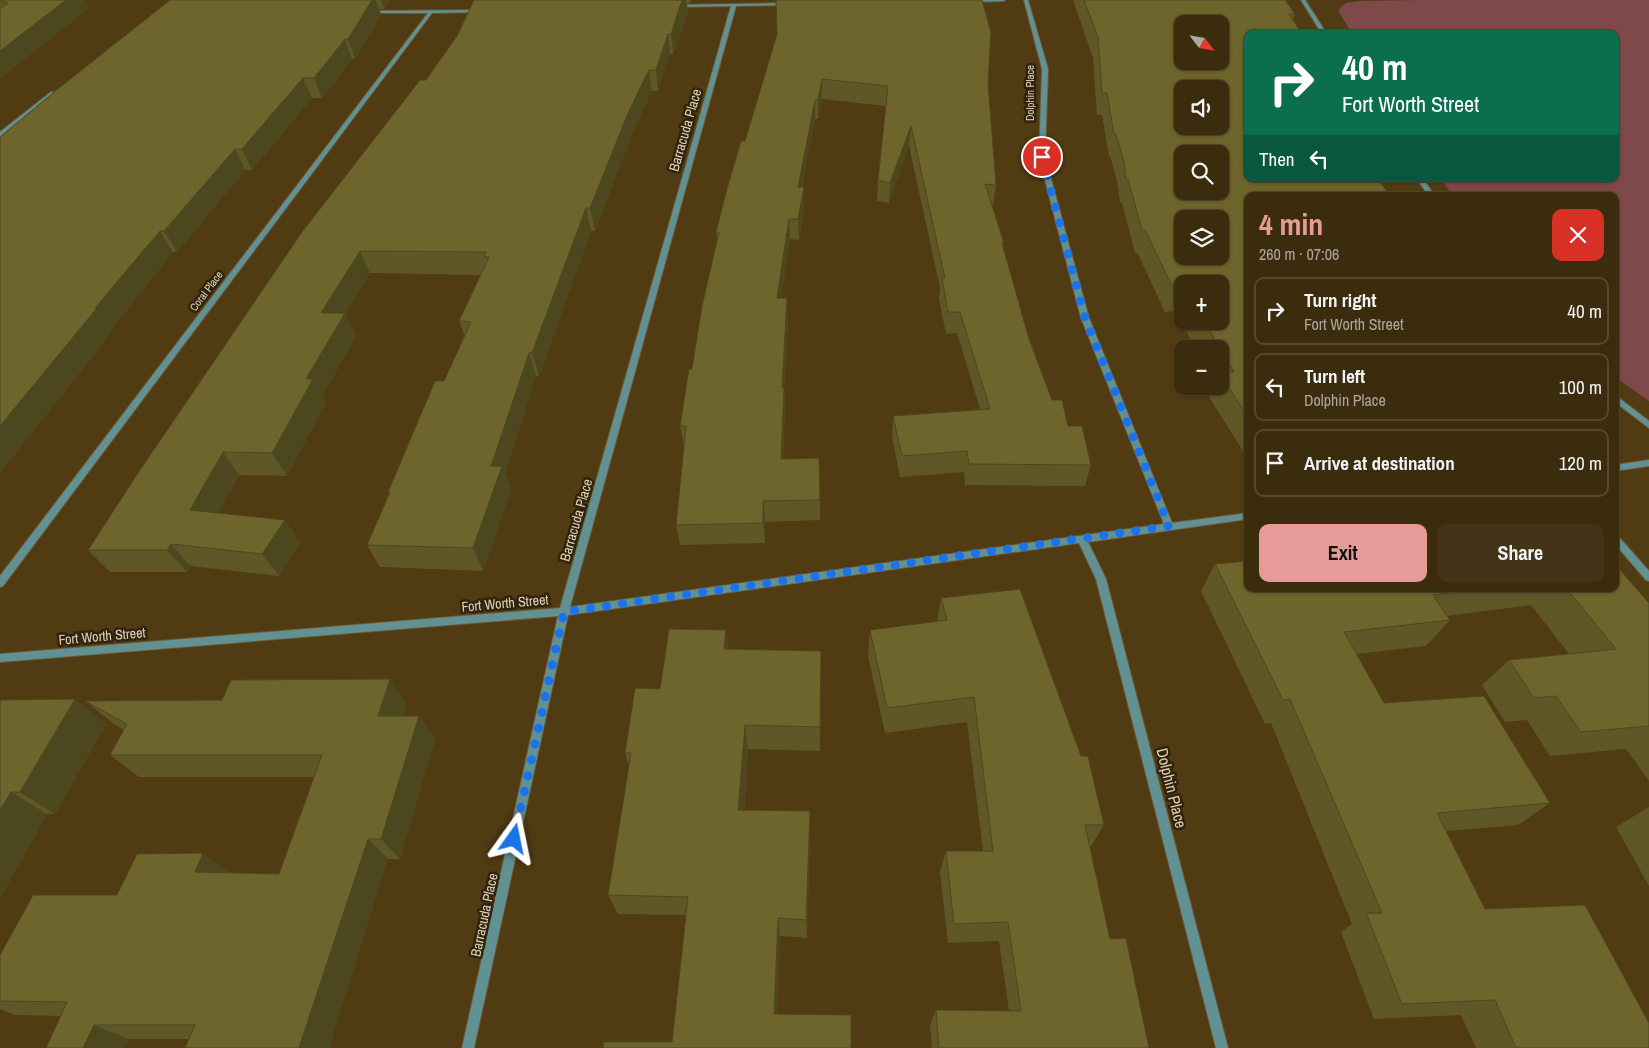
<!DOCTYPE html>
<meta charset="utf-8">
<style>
body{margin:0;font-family:"Archivo Narrow",sans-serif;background:#433417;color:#f1f3f6;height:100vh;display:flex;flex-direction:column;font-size:19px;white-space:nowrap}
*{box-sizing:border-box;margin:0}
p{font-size:16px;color:#aca79e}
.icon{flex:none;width:28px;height:28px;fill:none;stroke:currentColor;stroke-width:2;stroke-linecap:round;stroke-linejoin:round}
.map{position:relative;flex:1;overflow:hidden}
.panel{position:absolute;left:1244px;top:192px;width:375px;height:400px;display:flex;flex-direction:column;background:#3c2c0e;border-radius:10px;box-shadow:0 1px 4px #0004,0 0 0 1px #55482e}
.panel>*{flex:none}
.banner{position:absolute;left:1244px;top:30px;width:375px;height:152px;border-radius:10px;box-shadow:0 1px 4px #0004,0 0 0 1px #55482e;background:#0b6e4f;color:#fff;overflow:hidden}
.needle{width:32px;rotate:121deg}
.buttons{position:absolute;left:1174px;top:15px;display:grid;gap:10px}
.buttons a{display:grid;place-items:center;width:55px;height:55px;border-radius:10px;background:#3c2c0e;box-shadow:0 1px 4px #0004,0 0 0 1px #55482e;font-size:25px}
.pin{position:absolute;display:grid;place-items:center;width:42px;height:42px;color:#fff;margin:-21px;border:2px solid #fff;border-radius:50%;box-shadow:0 1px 5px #0007}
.me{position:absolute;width:55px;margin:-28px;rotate:12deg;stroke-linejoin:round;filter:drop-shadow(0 0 4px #0008)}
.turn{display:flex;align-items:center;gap:18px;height:105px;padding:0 15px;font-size:22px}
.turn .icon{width:65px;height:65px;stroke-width:2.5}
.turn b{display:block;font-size:35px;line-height:42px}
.then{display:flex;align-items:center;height:48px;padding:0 15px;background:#0003;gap:10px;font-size:19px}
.round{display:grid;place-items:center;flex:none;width:52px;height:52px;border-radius:10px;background:#433417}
.summary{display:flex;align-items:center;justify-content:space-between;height:85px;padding:0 15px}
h1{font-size:30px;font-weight:700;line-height:38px;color:#e69b98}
.action{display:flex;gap:10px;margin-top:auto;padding:10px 15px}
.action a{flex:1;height:58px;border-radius:10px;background:#e69b98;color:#111;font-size:20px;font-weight:700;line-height:58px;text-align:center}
.action a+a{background:#433417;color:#f1f3f6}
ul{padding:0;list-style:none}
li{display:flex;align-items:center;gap:15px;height:68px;margin:0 10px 8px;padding:0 5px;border:2px solid #55482e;border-radius:10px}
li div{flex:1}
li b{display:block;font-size:19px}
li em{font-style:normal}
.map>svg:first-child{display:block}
.green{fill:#7e4948}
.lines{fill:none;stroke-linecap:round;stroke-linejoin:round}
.minor-casing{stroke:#6d5934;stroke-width:2}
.minor{fill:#629193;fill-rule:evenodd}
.wall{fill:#5f5726;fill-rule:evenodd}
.shaded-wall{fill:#4d471f}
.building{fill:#6e652c;stroke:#4d471f;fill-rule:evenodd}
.route{stroke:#1a73e8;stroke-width:9;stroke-dasharray:0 16.2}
.labels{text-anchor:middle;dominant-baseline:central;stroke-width:5;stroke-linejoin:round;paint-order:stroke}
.far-street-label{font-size:11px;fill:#e0d1b7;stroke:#30240e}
.street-label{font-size:14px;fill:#e0d1b7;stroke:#30240e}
.near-street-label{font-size:16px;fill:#e0d1b7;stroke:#30240e}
</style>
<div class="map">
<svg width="1649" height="1048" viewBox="0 0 1649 1048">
<rect width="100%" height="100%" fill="#503b13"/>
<path class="green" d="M 1421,0 L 1649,0 L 1649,401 L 1615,377 L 1615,196 L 1453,196 L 1441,179 L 1615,179 L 1615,34 L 1352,34 L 1338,10 L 1346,3 L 1359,1 Z"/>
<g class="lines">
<g class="minor-casing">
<g id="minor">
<path d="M 970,0 L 1005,0 L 1003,1 L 972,2 L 970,1 Z"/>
<path d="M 1024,0 L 1028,0 L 1048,69 L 1045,157 L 1089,318 L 1172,523 L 1248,513 L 1248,519 L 1088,542 L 1106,579 L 1228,1048 L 1216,1048 L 1096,579 L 1079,543 L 568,615 L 474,1048 L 462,1048 L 558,616 L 0,662 L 0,654 L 560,608 L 731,6 L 675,7 L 675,5 L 677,5 L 786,3 L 788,4 L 786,5 L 736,6 L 570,607 L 1164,524 L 1081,318 L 1039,157 L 1042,69 Z"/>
<path d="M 1301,0 L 1305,0 L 1327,34 L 1322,34 Z"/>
<path d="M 479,10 L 481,11 L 481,12 L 432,13 L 3,586 L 0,587 L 0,576 L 428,13 L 369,13 L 367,12 L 367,11 Z"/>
<path d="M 51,92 L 56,93 L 0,137 L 0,132 Z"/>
<path d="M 1417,179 L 1423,179 L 1435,196 L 1429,196 Z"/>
<path d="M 1615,395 L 1649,421 L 1649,428 L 1615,402 Z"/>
<path d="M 1649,460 L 1649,466 L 1615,471 L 1615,465 Z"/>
<path d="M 1615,535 L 1618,536 L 1649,571 L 1649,581 L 1646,580 L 1615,544 Z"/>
</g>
</g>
<use href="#minor" class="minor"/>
</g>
<g class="wall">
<path d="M 0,0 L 85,0 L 89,8 L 0,78 Z"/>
<path d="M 170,0 L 390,0 L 384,9 L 379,9 L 381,15 L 355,59 L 352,59 L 322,98 L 312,98 L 252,170 L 245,170 L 177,252 L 173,252 L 112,329 L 113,330 L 0,473 L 0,137 Z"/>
<path d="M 474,0 L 691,0 L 690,3 L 687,3 L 688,11 L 673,54 L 670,54 L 658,91 L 652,91 L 632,134 L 595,231 L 591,231 L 539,376 L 536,376 L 505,473 L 511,489 L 483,571 L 380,567 L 367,545 L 389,495 L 388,492 L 444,381 L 465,336 L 459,321 L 481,275 L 370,273 L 345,314 L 356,336 L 322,396 L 326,402 L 287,476 L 239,475 L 218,513 L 285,520 L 300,543 L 279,576 L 190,566 L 187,572 L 110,572 L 88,550 L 426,80 L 457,36 Z"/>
<path d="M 1073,0 L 1285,0 L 1295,14 L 1293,20 L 1248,196 L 1248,459 L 1209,397 L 1214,386 L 1220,386 L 1220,349 L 1196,349 L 1175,311 L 1165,312 L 1138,254 L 1135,253 L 1122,203 L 1120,202 L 1118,185 L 1110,156 L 1109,156 L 1102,115 L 1097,115 L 1093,58 ZM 1182,284 L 1220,321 L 1182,321 Z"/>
<path d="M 777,34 L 988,83 L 996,185 L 993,206 L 992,205 L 1004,243 L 1003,247 L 1029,339 L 1052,400 L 1068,426 L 1091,465 L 1085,486 L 965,485 L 964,472 L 900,477 L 892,437 L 893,416 L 980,409 L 957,333 L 946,334 L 939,299 L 940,288 L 909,146 L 889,203 L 877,201 L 878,180 L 886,106 L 822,99 L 818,119 L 815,119 L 802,187 L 804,187 L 804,208 L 799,240 L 790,239 L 781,298 L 788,319 L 784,388 L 785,409 L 783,459 L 820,500 L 820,520 L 765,522 L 765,543 L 680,545 L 676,525 L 684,446 L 680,426 L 717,241 L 716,232 L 745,141 Z"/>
<path d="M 1215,564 L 1248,589 L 1615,589 L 1649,603 L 1649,781 L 1626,749 L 1550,756 L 1527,720 L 1505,722 L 1482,685 L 1509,660 L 1569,654 L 1531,605 L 1447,616 L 1450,620 L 1426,646 L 1357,654 L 1384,703 L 1550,803 L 1518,825 L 1446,831 L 1485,909 L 1649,1048 L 1476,1048 L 1461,1015 L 1374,1019 L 1341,932 L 1352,924 L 1271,723 L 1265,724 L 1201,591 Z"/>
<path d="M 941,598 L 1104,825 L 1091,846 L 1090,847 L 1110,939 L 1149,1048 L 932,1048 L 930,1025 L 936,1010 L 1009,1011 L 999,941 L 948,943 L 940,872 L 946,851 L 983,851 L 967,722 L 885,733 L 868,656 L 870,630 L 937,622 Z"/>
<path d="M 729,649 L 821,651 L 820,751 L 748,749 L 744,810 L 810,811 L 810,833 L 807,938 L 780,936 L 777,1014 L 672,1042 L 686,915 L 618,914 L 608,895 L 629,766 L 625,753 L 660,689 Z"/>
<path d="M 0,700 L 106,724 L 55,814 L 47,814 L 0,898 Z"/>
<path d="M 85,701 L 407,703 L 403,716 L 419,716 L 435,739 L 400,859 L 388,859 L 189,1039 L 129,1039 L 125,1048 L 46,1048 L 61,1016 L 15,1015 L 0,1009 L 0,955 L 203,853 L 230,873 L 279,874 L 314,777 L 139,777 L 110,755 L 124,730 L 114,724 Z"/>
<path d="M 1649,807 L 1649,886 L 1616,827 Z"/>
</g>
<g class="shaded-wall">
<path d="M 66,0 L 85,0 L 89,8 L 0,78 L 0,51 Z"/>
<path d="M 372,0 L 376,0 L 381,15 L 355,59 L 348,39 Z"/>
<path d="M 381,0 L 390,0 L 384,9 Z"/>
<path d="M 682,0 L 686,0 L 688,11 L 673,54 L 671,34 Z"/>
<path d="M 668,34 L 670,54 L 658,91 L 656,70 Z"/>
<path d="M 345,39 L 352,59 L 322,98 L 314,78 Z"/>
<path d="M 649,70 L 652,91 L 632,134 L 595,231 L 590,208 L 628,113 Z"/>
<path d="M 303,78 L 312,98 L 252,170 L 242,149 Z"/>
<path d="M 822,79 L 822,99 L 818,119 L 818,100 Z"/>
<path d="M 815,100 L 815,119 L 798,207 L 798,187 Z"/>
<path d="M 911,126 L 909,146 L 889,203 L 890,183 Z"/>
<path d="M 235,149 L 245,170 L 177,252 L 164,231 Z"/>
<path d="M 804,187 L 804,208 L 799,240 L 798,219 Z"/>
<path d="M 586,208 L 591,231 L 539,376 L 532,353 Z"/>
<path d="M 789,219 L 790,239 L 778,319 L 777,298 Z"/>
<path d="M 160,231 L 173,252 L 112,329 L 113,330 L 0,473 L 0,426 L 95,308 Z"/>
<path d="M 360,251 L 370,273 L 345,314 L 356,336 L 322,396 L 326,402 L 287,476 L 272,453 L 306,379 L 321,313 Z"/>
<path d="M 787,298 L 788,319 L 783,409 L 782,388 Z"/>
<path d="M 529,353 L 536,376 L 505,473 L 511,489 L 483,571 L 473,548 L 491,466 Z"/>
<path d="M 784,388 L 785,409 L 782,480 L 781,459 Z"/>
<path d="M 223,452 L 239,475 L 208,533 L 190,510 Z"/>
<path d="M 763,501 L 765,522 L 765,543 L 763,523 Z"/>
<path d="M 285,520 L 300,543 L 279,576 L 262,554 Z"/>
<path d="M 171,544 L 190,566 L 187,572 L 167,550 Z"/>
<path d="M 726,630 L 729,656 L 724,649 Z"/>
<path d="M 821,651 L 821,676 L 820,751 L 820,727 Z"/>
<path d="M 390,679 L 407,703 L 396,739 L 378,716 Z"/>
<path d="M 75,699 L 106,724 L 55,814 L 20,792 Z"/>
<path d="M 419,716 L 435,739 L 400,859 L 381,839 Z"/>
<path d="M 745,725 L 748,749 L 742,832 L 738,810 Z"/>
<path d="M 11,792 L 47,814 L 0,898 L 0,810 Z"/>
<path d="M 810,811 L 810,833 L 807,938 L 806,920 Z"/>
<path d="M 368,839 L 388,859 L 329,1048 L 299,1048 Z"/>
<path d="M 203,853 L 230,873 L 195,872 Z"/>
<path d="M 778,918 L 780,936 L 777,1028 L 774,1014 Z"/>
<path d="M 94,1025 L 129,1039 L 125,1048 L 83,1048 Z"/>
</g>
<g class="building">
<path d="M 0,0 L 66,0 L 0,51 L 0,9 L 8,3 L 0,1 Z"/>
<path d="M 170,0 L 372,0 L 348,39 L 345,39 L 314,78 L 303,78 L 242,149 L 235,149 L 164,231 L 160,231 L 95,308 L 97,308 L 0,426 L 0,137 L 54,92 Z"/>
<path d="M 474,0 L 682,0 L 671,34 L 668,34 L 656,70 L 649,70 L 628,113 L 590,208 L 586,208 L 532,353 L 529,353 L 491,466 L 502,466 L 473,548 L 367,545 L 390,492 L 388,492 L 435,381 L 444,381 L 471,322 L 459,321 L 489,257 L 484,257 L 486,252 L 360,251 L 321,313 L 345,313 L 306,379 L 313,379 L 272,453 L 223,452 L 190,510 L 285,520 L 262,554 L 171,544 L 167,550 L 88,550 L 138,473 L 302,232 L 420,80 L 426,80 L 457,36 Z"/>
<path d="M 776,0 L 982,0 L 991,32 L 988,83 L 996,185 L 985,184 L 1004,243 L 1002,243 L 1029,339 L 1052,400 L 1062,400 L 1068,426 L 1082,426 L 1091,465 L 969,464 L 967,451 L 902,456 L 893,416 L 990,409 L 960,312 L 948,312 L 942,278 L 945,278 L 911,126 L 890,183 L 878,180 L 888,86 L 822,79 L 818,100 L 815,100 L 798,187 L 804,187 L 798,219 L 789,219 L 777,298 L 787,298 L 782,388 L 784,388 L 781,459 L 819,458 L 820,500 L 763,501 L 763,523 L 676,525 L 686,426 L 680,426 L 689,369 L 692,369 L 702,306 L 719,232 L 716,232 L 727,189 L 741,141 L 745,141 L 777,34 Z"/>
<path d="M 1084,0 L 1285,0 L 1295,14 L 1289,14 L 1302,34 L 1248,34 L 1248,179 L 1377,179 L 1391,196 L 1248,196 L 1248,417 L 1220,374 L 1220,373 L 1234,372 L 1204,321 L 1220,321 L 1220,284 L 1182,284 L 1182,288 L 1173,288 L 1145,230 L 1142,230 L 1128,179 L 1126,179 L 1124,162 L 1116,134 L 1114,134 L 1107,93 L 1102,93 L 1098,37 ZM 1182,24 L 1220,24 L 1220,61 L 1182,61 ZM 1182,89 L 1220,89 L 1220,126 L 1182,126 ZM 1182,154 L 1220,154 L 1220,191 L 1182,191 ZM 1182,219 L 1220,219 L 1220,256 L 1182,256 Z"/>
<path d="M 1248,561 L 1248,589 L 1479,589 L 1433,595 L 1450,620 L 1344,632 L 1384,703 L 1484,696 L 1550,803 L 1437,813 L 1485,909 L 1585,905 L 1649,1023 L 1649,1048 L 1516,1048 L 1495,1000 L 1402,1004 L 1366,913 L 1382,913 L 1290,699 L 1283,700 L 1215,564 Z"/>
<path d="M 1615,564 L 1649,603 L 1649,726 L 1581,732 L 1556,696 L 1534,698 L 1509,660 L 1616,649 L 1567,589 L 1615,589 Z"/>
<path d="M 1020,589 L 1081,756 L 1088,756 L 1104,825 L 1085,825 L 1110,939 L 1126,938 L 1149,1048 L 939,1048 L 936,1010 L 1021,1011 L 1008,922 L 954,924 L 946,851 L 993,851 L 974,697 L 887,708 L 870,630 L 947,620 L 941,598 Z"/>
<path d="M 669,629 L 726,630 L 724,649 L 821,651 L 820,727 L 745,725 L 738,810 L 810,811 L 806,920 L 778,918 L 774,1014 L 851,1015 L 851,1048 L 603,1048 L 604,1042 L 672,1042 L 688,897 L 608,895 L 631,753 L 625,753 L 635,688 L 660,689 Z"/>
<path d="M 390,679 L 378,716 L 419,716 L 381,839 L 368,839 L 299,1048 L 185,1048 L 195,1025 L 94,1025 L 83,1048 L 46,1048 L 67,1002 L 0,1001 L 0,955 L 33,895 L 117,895 L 137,854 L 203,853 L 195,872 L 279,874 L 322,755 L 110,755 L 127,724 L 85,701 L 222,700 L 231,680 Z"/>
<path d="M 75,699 L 20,792 L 11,792 L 0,810 L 0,700 Z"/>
</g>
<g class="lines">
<path class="route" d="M 514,839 L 564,612 L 1169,526 L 1085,318 L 1042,157"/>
</g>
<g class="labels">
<g class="far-street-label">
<text transform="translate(1030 93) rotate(-90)">Dolphin Place</text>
<text transform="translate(206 291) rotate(-53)">Coral Place</text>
</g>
<g class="street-label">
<text transform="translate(685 130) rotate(-74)">Barracuda Place</text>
<text transform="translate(576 520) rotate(-74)">Barracuda Place</text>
<text transform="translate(505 603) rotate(-5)">Fort Worth Street</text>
<text transform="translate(102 636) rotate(-5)">Fort Worth Street</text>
<text transform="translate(484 915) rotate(-78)">Barracuda Place</text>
</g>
<g class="near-street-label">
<text transform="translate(1172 788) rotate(76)">Dolphin Place</text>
</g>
</g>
</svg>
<div class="buttons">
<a><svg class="needle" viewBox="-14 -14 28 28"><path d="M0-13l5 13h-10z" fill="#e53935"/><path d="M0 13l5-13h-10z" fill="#aca79e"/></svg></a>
<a><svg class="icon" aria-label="sound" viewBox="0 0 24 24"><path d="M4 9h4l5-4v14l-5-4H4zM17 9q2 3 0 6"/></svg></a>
<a><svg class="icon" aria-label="search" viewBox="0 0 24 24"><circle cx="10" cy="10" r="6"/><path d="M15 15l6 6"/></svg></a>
<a><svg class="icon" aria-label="layers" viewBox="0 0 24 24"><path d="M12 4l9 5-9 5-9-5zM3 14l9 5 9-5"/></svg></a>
<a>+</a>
<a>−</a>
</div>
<div class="pin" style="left:1042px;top:157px;background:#d93025"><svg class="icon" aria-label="arrive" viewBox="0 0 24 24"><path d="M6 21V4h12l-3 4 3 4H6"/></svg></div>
<svg class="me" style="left:514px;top:839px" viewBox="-20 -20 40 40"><path d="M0-17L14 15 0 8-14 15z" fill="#1a73e8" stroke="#fff" stroke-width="4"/></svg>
<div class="banner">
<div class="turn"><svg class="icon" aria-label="right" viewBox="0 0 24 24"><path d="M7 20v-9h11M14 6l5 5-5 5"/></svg><div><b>40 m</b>Fort Worth Street</div></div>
<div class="then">Then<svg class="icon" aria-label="left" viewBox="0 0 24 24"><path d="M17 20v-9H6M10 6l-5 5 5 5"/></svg></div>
</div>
<section class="panel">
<div class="summary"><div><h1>4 min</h1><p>260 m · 07:06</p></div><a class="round" style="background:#d93025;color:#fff"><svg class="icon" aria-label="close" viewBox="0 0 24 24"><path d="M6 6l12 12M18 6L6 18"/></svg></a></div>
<ul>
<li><svg class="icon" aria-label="right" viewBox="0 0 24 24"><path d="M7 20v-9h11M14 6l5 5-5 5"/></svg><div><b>Turn right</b><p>Fort Worth Street</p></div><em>40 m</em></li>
<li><svg class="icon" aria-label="left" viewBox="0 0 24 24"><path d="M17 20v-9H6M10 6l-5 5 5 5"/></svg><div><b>Turn left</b><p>Dolphin Place</p></div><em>100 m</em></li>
<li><svg class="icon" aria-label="arrive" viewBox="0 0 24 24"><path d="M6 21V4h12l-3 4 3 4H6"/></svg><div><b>Arrive at destination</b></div><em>120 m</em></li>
</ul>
<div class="action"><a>Exit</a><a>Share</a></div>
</section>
</div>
